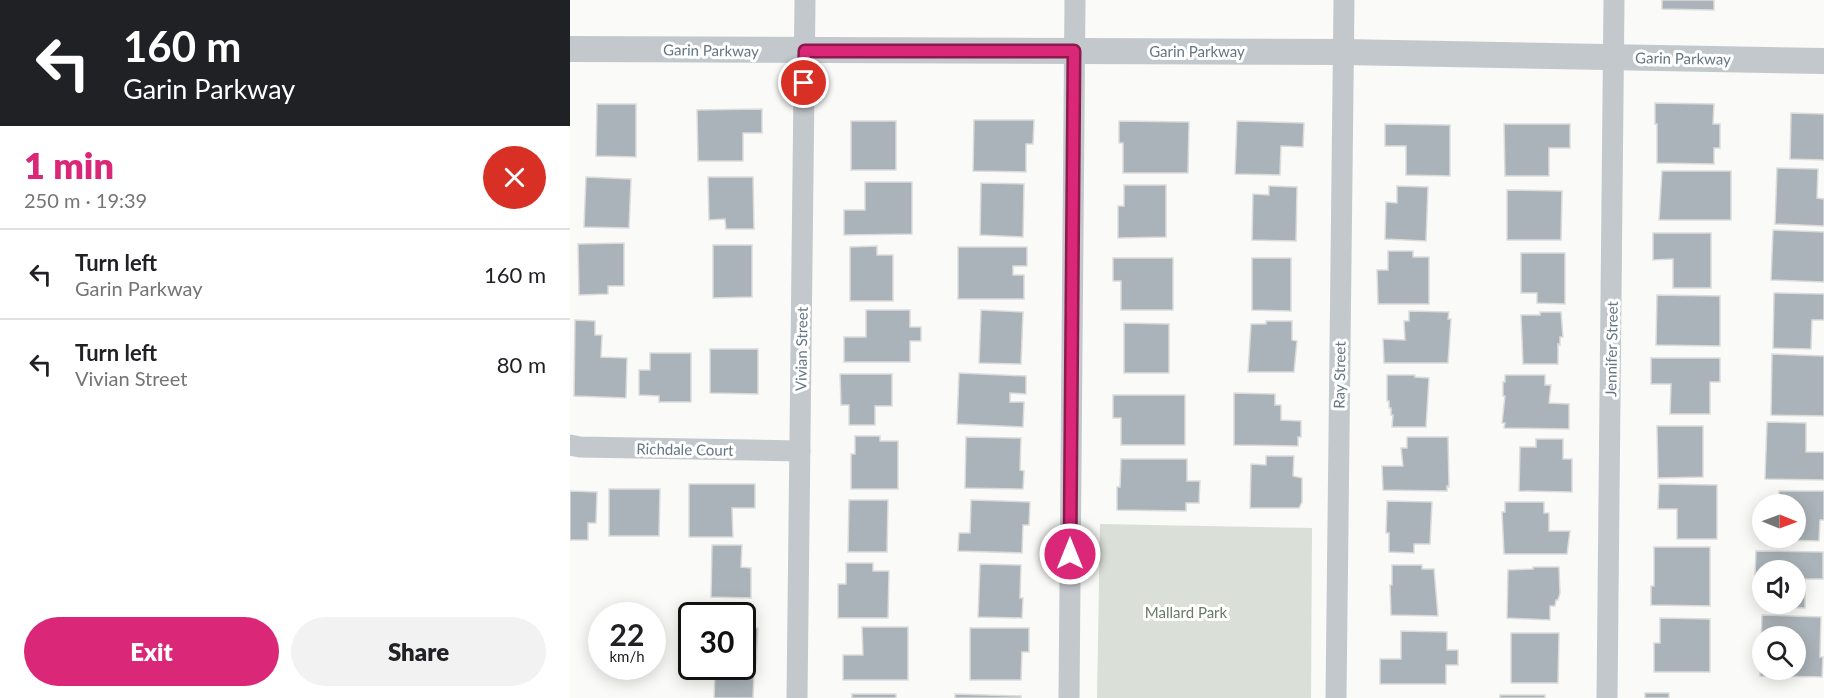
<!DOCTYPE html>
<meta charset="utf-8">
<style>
body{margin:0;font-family:Lato,sans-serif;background:#f2f2f2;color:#202124;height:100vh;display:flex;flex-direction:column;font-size:22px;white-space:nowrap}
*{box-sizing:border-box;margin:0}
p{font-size:20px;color:#757577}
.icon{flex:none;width:33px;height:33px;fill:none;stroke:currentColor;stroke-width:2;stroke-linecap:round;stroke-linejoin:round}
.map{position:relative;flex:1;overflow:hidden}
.side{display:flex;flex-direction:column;background:#fff;width:570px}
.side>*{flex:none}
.hud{background:#202124;color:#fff;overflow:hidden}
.needle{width:39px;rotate:91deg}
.buttons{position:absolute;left:1182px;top:494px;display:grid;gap:12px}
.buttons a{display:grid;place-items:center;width:54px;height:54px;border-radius:50%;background:#fff;box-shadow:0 3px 15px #0003;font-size:30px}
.speed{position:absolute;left:18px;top:602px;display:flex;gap:12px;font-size:30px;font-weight:700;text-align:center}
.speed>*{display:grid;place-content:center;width:78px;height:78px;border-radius:50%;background:#fff;box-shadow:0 3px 15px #0003;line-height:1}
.speed small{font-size:15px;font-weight:400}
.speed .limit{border:3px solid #111;border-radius:9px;background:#fff;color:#111}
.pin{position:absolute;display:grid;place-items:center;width:51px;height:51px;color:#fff;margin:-26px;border:3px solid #fff;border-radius:50%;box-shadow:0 2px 6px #0007}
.me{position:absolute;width:66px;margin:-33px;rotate:0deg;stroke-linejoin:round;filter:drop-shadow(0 0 4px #0008)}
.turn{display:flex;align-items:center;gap:21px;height:126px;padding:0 24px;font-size:27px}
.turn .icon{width:78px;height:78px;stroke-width:2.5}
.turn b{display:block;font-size:42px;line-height:51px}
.round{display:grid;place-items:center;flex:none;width:63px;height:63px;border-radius:32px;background:#f2f2f2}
.headline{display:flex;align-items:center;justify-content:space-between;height:102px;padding:0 24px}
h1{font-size:36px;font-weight:800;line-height:45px;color:#db2777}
.action{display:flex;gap:12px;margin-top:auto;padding:12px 24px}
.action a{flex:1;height:69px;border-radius:36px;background:#db2777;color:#fff;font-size:24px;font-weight:800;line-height:69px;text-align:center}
.action a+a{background:#f2f2f2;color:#202124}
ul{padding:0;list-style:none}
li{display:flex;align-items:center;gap:18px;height:90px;padding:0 24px;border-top:2px solid #e0e0e0}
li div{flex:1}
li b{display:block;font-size:22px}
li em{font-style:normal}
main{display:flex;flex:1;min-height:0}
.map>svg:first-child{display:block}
.green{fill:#dadfd7}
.building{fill:#aab3b9;stroke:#dcdcda;stroke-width:1.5;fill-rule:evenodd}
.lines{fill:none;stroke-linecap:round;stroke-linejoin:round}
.minor{stroke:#c3c8cc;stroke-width:21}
.tertiary{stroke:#c3c8cc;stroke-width:26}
.route-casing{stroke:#8e194d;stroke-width:15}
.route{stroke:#db2777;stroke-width:10}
.labels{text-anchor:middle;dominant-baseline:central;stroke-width:6;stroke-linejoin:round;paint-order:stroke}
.street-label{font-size:15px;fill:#657683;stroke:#fff}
.park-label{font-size:15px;fill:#687a64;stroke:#fff}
</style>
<main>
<section class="side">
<div class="hud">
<div class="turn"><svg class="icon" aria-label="left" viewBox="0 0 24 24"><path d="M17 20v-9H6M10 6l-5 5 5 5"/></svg><div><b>160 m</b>Garin Parkway</div></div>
</div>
<div class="headline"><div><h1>1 min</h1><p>250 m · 19:39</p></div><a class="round" style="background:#d93025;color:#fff"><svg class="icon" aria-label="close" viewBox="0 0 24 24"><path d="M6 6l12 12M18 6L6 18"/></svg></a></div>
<ul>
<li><svg class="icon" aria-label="left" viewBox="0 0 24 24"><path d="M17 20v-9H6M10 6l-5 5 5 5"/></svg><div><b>Turn left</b><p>Garin Parkway</p></div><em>160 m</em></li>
<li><svg class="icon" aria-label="left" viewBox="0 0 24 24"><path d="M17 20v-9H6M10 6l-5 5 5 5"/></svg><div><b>Turn left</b><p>Vivian Street</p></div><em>80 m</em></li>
</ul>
<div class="action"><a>Exit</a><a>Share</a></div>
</section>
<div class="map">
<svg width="1254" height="698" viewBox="0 0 1254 698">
<rect width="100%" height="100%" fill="#fafaf8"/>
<path class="green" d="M 530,524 L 742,528 L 741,698 L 527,698 Z"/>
<g class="building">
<path d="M 1092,0 L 1144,0 L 1144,10 L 1092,9 Z"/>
<path d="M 1085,103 L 1144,104 L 1143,124 L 1150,124 L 1150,148 L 1144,148 L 1144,164 L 1087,163 L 1087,124 L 1085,124 Z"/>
<path d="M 27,104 L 66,104 L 66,157 L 26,156 Z"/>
<path d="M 192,109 L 192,133 L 173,133 L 173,161 L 128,161 L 127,110 Z"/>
<path d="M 1221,113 L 1254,114 L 1254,160 L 1220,159 Z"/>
<path d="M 404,120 L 464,120 L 463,144 L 456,144 L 456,172 L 403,171 Z"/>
<rect x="281" y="121" width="45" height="49"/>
<path d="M 549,121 L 619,122 L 618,173 L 553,173 L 553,143 L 549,143 Z"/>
<path d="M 667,121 L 734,123 L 733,147 L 711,146 L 710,175 L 665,174 Z"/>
<path d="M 815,124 L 880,125 L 880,176 L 836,175 L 836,146 L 815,146 Z"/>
<path d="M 934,124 L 1000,124 L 1000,148 L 979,148 L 979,176 L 935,176 Z"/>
<path d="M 1207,168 L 1248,169 L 1247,198 L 1254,199 L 1254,226 L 1205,224 Z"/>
<path d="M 1092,171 L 1161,171 L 1161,220 L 1089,220 Z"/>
<path d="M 16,177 L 61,179 L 59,228 L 14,227 Z"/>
<path d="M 138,177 L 183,177 L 184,229 L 156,229 L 155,219 L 139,220 Z"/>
<path d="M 295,182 L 342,182 L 342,234 L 274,235 L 274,210 L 295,210 Z"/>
<path d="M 411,183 L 454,184 L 453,237 L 410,235 Z"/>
<path d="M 554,185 L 596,185 L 596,237 L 548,238 L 548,206 L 554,206 Z"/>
<path d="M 699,186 L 727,187 L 726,241 L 682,240 L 683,194 L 699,195 Z"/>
<path d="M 827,186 L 858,187 L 856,241 L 815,239 L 816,202 L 827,203 Z"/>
<path d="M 937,190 L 992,191 L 991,240 L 937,240 Z"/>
<path d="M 1203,230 L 1254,232 L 1254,282 L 1201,280 Z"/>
<path d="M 1083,233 L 1141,233 L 1141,288 L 1103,288 L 1103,259 L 1083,260 Z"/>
<path d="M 54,243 L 54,286 L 38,286 L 38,294 L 9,295 L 8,244 Z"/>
<path d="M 143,245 L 182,245 L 182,297 L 143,298 Z"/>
<path d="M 307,246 L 307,255 L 323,255 L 323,301 L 280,301 L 280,247 Z"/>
<path d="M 388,247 L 457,247 L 457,266 L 443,266 L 443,275 L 454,275 L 454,299 L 388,299 Z"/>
<path d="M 818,251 L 843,251 L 843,257 L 859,257 L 859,304 L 808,304 L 807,270 L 818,270 Z"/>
<path d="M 951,253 L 995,253 L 995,304 L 967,303 L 967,293 L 951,293 Z"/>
<path d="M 543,258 L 603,258 L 603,310 L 551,310 L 551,281 L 543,281 Z"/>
<path d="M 682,258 L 721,258 L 721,311 L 682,310 Z"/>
<path d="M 1204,293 L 1254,294 L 1254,320 L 1242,320 L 1241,349 L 1203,348 Z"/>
<path d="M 1087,295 L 1150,296 L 1150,346 L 1086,345 Z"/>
<path d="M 296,310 L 340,310 L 340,327 L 351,327 L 351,341 L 340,341 L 340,362 L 274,362 L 274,337 L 296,337 Z"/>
<path d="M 411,310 L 453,312 L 451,364 L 409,363 Z"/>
<path d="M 839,311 L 879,312 L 878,319 L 881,319 L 878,363 L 814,363 L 813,339 L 835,340 L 834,321 L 839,321 Z"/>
<path d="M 970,312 L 991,312 L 993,337 L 990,337 L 990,345 L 988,344 L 988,364 L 953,364 L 951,315 L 970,315 Z"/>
<path d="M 5,320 L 25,321 L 25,335 L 32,335 L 31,357 L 57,358 L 56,398 L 4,396 Z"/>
<path d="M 696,321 L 722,321 L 722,340 L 727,341 L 724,372 L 678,372 L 681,324 L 696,324 Z"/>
<path d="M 554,323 L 599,324 L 599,373 L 554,373 Z"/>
<path d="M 140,349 L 188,349 L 188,394 L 140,393 Z"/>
<path d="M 80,353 L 121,353 L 121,402 L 89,402 L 89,396 L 69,395 L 69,370 L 80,370 Z"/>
<path d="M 1202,354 L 1254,356 L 1254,416 L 1201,415 Z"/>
<path d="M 1081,358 L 1150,358 L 1150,382 L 1140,382 L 1140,414 L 1100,414 L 1101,384 L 1081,384 Z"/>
<path d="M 389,373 L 456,376 L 456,394 L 440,393 L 440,402 L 454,402 L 453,427 L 387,424 Z"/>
<path d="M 270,374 L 322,374 L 322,406 L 305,406 L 305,425 L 279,425 L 279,405 L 271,405 Z"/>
<path d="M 817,375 L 845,375 L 845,377 L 859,378 L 856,427 L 822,427 L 823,415 L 821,415 L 821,408 L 819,408 L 819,401 L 817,401 Z"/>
<path d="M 935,375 L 975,375 L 975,385 L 981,385 L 979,403 L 999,404 L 999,429 L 934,428 L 935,423 L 932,423 L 935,396 L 933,396 L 933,382 L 935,382 Z"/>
<path d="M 664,393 L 705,394 L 705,405 L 711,405 L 711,420 L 731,421 L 731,437 L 728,437 L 728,446 L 664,445 Z"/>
<path d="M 543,395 L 615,395 L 615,445 L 551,445 L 551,418 L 543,418 Z"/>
<path d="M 1197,422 L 1236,423 L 1236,452 L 1254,452 L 1254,480 L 1195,479 Z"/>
<path d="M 1087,426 L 1133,426 L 1133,477 L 1088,478 Z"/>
<path d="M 285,436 L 310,436 L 310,441 L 328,441 L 328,489 L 281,489 L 281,454 L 285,454 Z"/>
<path d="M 396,437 L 451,438 L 450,470 L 454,471 L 453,489 L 395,488 Z"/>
<path d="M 837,437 L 878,437 L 879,487 L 877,486 L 877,491 L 813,490 L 812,466 L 833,466 L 831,448 L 837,448 Z"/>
<path d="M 966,439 L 993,439 L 993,459 L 1002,459 L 1002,492 L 949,491 L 950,447 L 966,447 Z"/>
<path d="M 696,456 L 724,456 L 723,476 L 732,478 L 732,502 L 729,508 L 680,508 L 681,464 L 696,465 Z"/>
<path d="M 551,459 L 617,459 L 617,481 L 630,481 L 629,503 L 616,503 L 616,511 L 547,510 L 547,487 L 550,487 Z"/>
<path d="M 119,484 L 185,484 L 185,508 L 162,508 L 163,537 L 119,537 Z"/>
<path d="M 1089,484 L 1147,485 L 1147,539 L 1107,539 L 1107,509 L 1088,509 Z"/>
<path d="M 39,489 L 90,489 L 89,536 L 39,536 Z"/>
<path d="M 0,491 L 27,492 L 26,523 L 18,523 L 18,540 L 0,540 Z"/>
<path d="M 1209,491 L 1254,491 L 1254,520 L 1250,520 L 1249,541 L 1209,540 L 1209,537 L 1226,537 L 1226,504 L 1209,504 Z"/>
<path d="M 279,500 L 318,500 L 317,552 L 278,552 Z"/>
<path d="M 401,500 L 460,502 L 459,525 L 453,525 L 452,553 L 388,551 L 389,533 L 400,533 Z"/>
<path d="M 817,501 L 862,502 L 860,544 L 844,544 L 844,553 L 819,552 L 819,533 L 816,533 Z"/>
<path d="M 935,502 L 974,502 L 974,513 L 979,513 L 979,531 L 1000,531 L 997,554 L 934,554 L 932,512 L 935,512 Z"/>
<path d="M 142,545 L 172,545 L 171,567 L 181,568 L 181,598 L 141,597 Z"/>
<path d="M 1084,547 L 1140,547 L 1140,606 L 1081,605 L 1081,586 L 1084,586 Z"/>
<path d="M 1186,551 L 1253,552 L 1253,579 L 1235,579 L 1235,608 L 1193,607 L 1193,603 L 1226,603 L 1226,570 L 1192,570 L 1192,575 L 1185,575 Z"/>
<path d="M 276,563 L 303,563 L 303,571 L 319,571 L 318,618 L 268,618 L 268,584 L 276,584 Z"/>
<path d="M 410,564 L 451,565 L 450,598 L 453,598 L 452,618 L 408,617 Z"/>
<path d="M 822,565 L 852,565 L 852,569 L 864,569 L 868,616 L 821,615 L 820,585 L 822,585 Z"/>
<path d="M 963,567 L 989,567 L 990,593 L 988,600 L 986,600 L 985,606 L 980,606 L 980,620 L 937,618 L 938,570 L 963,569 Z"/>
<path d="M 156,608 L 183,609 L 182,628 L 188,628 L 186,664 L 172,664 L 172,615 L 156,615 Z"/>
<path d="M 1192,615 L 1251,617 L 1250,657 L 1253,657 L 1252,677 L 1190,676 ZM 1192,636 L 1226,636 L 1226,669 L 1192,669 Z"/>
<path d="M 1090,618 L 1140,619 L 1140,672 L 1084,672 L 1084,643 L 1090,643 Z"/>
<path d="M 292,627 L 338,627 L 338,680 L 273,680 L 273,655 L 293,655 Z"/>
<path d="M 400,628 L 459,628 L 459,652 L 452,652 L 451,680 L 400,680 Z"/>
<path d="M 831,631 L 877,632 L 877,650 L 888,650 L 888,665 L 876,665 L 876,684 L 810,684 L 810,659 L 831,659 Z"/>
<path d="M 941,633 L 989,633 L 988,683 L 941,683 Z"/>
<path d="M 145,672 L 184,673 L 183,698 L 144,698 Z"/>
<rect x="1075" y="693" width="24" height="5"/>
<rect x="282" y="694" width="44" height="4"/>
<path d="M 385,694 L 451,696 L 451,698 L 385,698 Z"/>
<rect x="930" y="695" width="45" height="3"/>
</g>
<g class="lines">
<g class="minor">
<path d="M 0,445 L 10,447 L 230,451"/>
<path d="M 227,698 L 235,0"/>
<path d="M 499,698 L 505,0"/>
<path d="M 766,698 L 774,0"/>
<path d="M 1037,698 L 1044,0"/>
</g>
<path class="tertiary" d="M 0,49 L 773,52 L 1254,61"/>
</g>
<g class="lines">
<g class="route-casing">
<path id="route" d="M 234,83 L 235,51 L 504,51 L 500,554"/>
</g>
<use href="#route" class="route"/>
</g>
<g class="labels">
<g class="street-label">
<text transform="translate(141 50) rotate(1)">Garin Parkway</text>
<text x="627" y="51">Garin Parkway</text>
<text transform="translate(1113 58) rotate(1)">Garin Parkway</text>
<text transform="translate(231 349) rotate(-89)">Vivian Street</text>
<text transform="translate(1041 349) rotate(-89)">Jennifer Street</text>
<text transform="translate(769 375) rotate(-89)">Ray Street</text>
<text transform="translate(115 449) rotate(1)">Richdale Court</text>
</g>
<g class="park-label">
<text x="616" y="612">Mallard Park</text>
</g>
</g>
</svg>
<div class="buttons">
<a><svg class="needle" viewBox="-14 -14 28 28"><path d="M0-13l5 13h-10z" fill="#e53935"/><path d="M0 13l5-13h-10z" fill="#757577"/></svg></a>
<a><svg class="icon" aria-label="sound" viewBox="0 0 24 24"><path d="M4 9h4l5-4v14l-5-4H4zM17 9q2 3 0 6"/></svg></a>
<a><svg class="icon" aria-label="search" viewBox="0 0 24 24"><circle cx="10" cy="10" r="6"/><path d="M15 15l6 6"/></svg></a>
</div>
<div class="speed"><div>22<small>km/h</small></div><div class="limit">30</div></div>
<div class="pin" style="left:234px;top:83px;background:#d93025"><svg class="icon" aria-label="arrive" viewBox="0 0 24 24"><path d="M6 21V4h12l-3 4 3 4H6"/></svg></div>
<svg class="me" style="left:500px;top:554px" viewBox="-20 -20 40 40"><circle r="17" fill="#db2777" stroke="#fff" stroke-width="3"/><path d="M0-11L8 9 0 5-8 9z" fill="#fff"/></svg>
</div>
</main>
